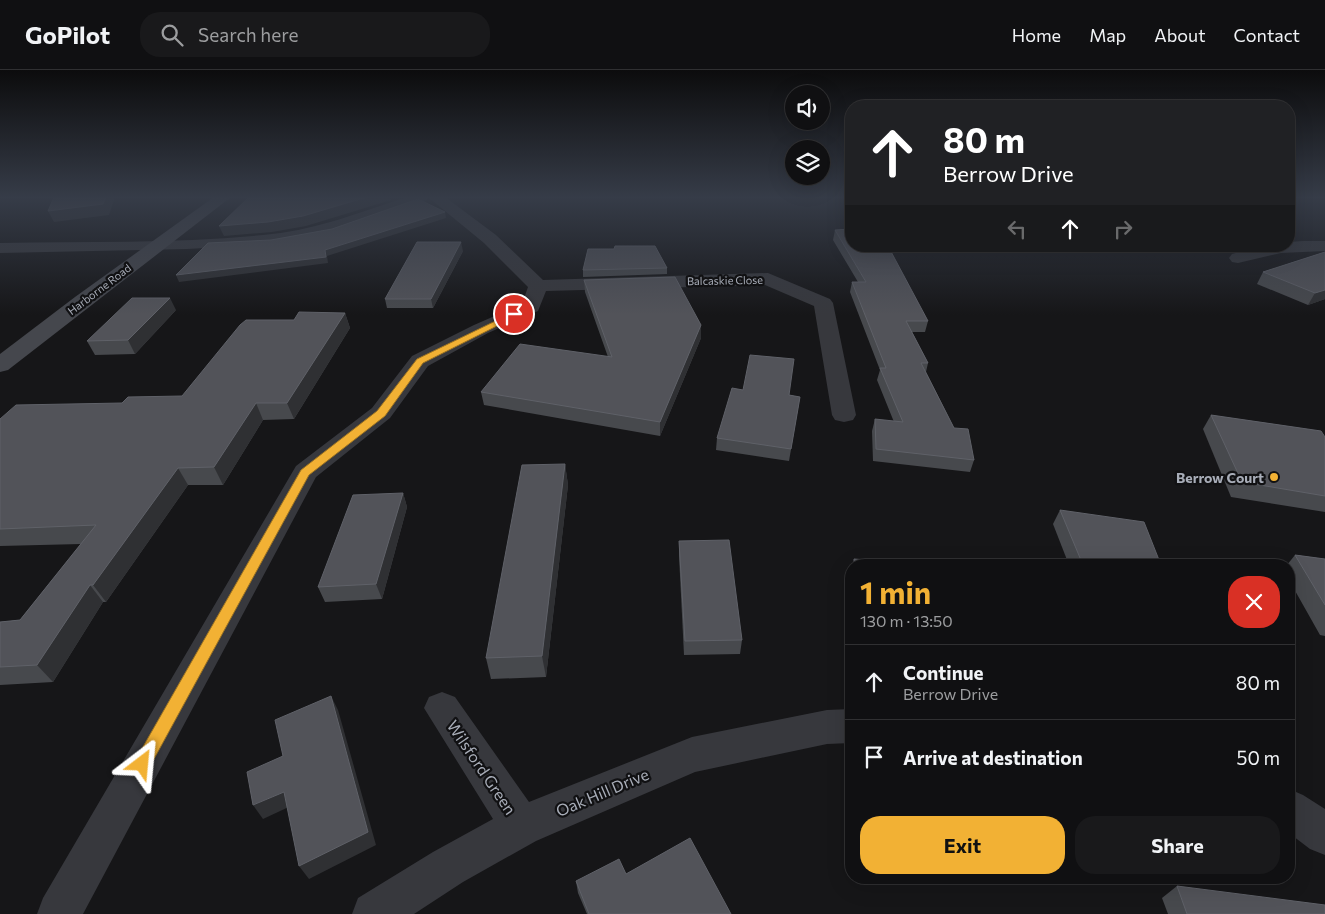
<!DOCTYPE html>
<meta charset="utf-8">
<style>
body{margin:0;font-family:Commissioner,sans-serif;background:#19191b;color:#f1f3f6;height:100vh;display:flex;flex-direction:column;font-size:19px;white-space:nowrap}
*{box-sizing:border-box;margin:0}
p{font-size:16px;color:#9c9d9f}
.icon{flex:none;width:28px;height:28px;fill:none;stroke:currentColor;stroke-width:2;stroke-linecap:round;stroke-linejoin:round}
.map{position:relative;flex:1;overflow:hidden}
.drawer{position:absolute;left:845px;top:489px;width:450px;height:325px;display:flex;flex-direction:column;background:#101012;border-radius:20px;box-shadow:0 5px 20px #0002,0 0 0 1px #303032}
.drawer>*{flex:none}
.hud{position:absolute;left:845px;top:30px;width:450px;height:152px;border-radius:20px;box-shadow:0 5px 20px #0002,0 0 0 1px #303032;background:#202124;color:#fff;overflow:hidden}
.tools{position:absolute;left:785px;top:15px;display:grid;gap:10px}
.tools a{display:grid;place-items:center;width:45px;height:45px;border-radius:50%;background:#101012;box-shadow:0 5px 20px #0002,0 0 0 1px #303032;font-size:25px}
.pin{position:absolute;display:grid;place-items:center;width:42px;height:42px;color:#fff;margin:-21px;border:2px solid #fff;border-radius:50%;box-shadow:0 1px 5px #0007}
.me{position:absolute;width:55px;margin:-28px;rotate:29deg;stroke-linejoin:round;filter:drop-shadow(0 0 4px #0008)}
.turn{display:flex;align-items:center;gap:18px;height:105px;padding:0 15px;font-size:22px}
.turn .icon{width:65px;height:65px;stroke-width:2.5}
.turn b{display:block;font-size:35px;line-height:42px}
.lanes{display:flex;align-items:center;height:48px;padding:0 15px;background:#0003;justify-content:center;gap:25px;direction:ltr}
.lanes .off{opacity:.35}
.round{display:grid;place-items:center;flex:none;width:52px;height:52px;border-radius:20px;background:#19191b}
.overview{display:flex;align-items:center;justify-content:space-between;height:85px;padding:0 15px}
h1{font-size:30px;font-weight:700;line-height:38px;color:#f2b134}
.button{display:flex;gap:10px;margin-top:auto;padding:10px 15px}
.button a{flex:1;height:58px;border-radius:20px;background:#f2b134;color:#111;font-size:20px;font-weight:700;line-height:58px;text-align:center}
.button a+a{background:#19191b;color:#f1f3f6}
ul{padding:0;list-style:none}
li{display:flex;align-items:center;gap:15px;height:75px;padding:0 15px;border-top:1px solid #303032}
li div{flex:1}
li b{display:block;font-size:19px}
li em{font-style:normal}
header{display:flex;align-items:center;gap:30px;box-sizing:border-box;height:70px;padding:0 25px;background:#101012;border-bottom:1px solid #303032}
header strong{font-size:24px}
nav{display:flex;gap:28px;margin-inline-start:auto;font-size:18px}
.search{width:350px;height:45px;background:#19191b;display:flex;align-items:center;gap:12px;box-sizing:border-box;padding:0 18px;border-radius:20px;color:#9c9d9f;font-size:19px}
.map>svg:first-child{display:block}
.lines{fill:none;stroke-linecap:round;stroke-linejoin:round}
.minor{fill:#37383d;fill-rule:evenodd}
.secondary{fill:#45474d;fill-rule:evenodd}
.wall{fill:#47494d}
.shaded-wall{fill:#2f3033}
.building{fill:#525359;stroke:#5f6168}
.route{fill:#f2b134;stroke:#9d7322}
.poi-dot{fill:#f2b134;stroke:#111113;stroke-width:2}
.labels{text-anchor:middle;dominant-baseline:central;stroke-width:4.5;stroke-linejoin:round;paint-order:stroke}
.far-street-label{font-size:11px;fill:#a8adb8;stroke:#111113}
.poi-label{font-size:14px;font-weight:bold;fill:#a8adb8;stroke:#111113;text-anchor:end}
.near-street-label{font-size:16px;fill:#a8adb8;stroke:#111113}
</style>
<header>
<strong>GoPilot</strong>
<div class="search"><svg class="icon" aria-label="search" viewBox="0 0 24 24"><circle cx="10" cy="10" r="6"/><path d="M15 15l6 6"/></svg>Search here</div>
<nav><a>Home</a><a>Map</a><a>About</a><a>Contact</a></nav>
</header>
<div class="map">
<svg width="1325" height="844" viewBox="0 0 1325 844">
<rect width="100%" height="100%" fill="#161618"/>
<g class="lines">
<g class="minor">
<path d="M 407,127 L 445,127 L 496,165 L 543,210 L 768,203 L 830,229 L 833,233 L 856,345 L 853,350 L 844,352 L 835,350 L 832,345 L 814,236 L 765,215 L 546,221 L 538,241 L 488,263 L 428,296 L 390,348 L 316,407 L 83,844 L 37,844 L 43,828 L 296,396 L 372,338 L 412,286 L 474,255 L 522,234 L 528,217 L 484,173 L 428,127 L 426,130 L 333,163 L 273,174 L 187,179 L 0,183 L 0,173 C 90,171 183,174 272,164 C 319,159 363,141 407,127 Z"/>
<path d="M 1303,171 L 1325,171 L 1325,181 L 1281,183 L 1238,193 L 1232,192 L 1229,188 L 1232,184 L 1263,176 L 1289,176 L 1289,172 Z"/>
<path d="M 442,622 L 455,627 L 529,732 L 692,667 L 827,640 L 851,639 L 851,673 L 827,674 L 695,702 L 536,771 L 463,812 L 414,844 L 352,844 L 358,828 L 433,782 L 493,749 L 424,638 L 429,627 Z"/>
<path d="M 1289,719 L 1303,725 L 1325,739 L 1325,785 L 1310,779 L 1289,763 Z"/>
</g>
<path class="secondary" d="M 214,127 L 231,127 L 8,300 L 0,302 L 0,284 L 75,227 Z"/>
</g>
<g class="wall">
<path d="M 835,160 L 928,251 L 925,262 L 912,262 L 928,293 L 926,302 L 954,358 L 974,390 L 970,402 L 873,391 L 872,361 L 875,349 L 894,352 L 877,310 L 880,300 L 850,222 L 852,212 L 858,212 L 833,170 Z"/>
<path d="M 614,179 L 667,198 L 667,204 L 583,207 L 583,200 Z"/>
<path d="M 463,181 L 433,238 L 387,238 L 385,229 Z"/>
<path d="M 1325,182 L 1325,229 L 1308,235 L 1257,214 L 1263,202 Z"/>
<path d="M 584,210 L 701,255 L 701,268 L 660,366 L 484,335 L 481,322 L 608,287 L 585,222 Z"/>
<path d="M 176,240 L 135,284 L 95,285 L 87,271 Z"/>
<path d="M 345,243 L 350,258 L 294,349 L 263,350 L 223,415 L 188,415 L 106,532 L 103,532 L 53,612 L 0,615 L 0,552 L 20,550 L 81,474 L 0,476 L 0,349 L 182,326 L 294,250 Z"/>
<path d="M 789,325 L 800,327 L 789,391 L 716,380 L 717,368 Z"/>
<path d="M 1211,345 L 1325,367 L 1325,442 L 1231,427 L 1203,359 Z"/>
<path d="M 565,394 L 568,415 L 546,607 L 491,609 L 486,588 Z"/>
<path d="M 403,423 L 407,437 L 382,529 L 325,532 L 318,517 Z"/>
<path d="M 1060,440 L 1161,495 L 1069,495 L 1053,454 Z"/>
<path d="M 679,471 L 742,570 L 740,584 L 684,585 L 679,486 Z"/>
<path d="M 1295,485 L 1325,489 L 1325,566 L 1320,565 L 1289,510 L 1289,495 L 1287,495 Z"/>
<path d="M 851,498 L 851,516 L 850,503 Z"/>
<path d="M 626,804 L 731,844 L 587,844 L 578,823 L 576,811 Z"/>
<path d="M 1177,816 L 1325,844 L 1168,844 L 1162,828 Z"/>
</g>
<g class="shaded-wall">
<path d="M 106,127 L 115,127 L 109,145 L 54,152 L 48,141 Z"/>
<path d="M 367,127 L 390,127 L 391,130 L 306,156 L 272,162 L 224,166 L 219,156 Z"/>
<path d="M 445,142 L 446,148 L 327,186 L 328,193 L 179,212 L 176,205 L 325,180 Z"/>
<path d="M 461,172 L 463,181 L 433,238 L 431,229 Z"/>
<path d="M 1325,220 L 1325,229 L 1308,235 L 1315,223 Z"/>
<path d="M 170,228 L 176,240 L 135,284 L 128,270 Z"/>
<path d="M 345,243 L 350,258 L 294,349 L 287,333 Z"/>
<path d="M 701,255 L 701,268 L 660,366 L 660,352 Z"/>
<path d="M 256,333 L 263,350 L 223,415 L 214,397 Z"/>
<path d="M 565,394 L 568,415 L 546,607 L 542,586 Z"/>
<path d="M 178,398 L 188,415 L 106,532 L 93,515 Z"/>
<path d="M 403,423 L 407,437 L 382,529 L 376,514 Z"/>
<path d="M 90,515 L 103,532 L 53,612 L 37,595 Z"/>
<path d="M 331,626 L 338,640 L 376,775 L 309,809 L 299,796 Z"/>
<path d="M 284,722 L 293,735 L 263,749 L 253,735 Z"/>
</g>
<g class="building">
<path d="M 54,127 L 106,127 L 103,134 L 48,141 Z"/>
<path d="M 249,127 L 367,127 L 303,146 L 268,152 L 219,156 Z"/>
<path d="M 418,129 L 445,142 L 325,180 L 326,187 L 176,205 L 208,173 L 271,170 L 332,159 Z"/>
<path d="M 851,159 L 851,176 L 888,176 L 928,251 L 906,251 L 928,293 L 921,293 L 954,358 L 968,359 L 974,390 L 876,379 L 875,349 L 903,352 L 880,298 L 886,298 L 852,212 L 866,212 L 835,160 Z"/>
<path d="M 417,172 L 461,172 L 431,229 L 385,229 Z"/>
<path d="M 615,176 L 655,176 L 667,198 L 583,200 L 588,179 L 614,179 Z"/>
<path d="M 1325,182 L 1325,220 L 1315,223 L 1263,202 Z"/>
<path d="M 675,207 L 701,255 L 660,352 L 481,322 L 520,274 L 612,287 L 584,210 Z"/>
<path d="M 132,228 L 170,228 L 128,270 L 87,271 Z"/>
<path d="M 299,242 L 345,243 L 287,333 L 256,333 L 214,397 L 178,398 L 93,515 L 90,515 L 37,595 L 0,597 L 0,552 L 20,550 L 96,455 L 0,459 L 0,349 L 16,335 L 122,333 L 128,327 L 182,326 L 240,255 L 246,250 L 294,250 Z"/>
<path d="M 750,285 L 794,289 L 789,325 L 800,327 L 791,379 L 717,368 L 732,318 L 743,320 Z"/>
<path d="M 1211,345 L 1321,361 L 1325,367 L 1325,426 L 1242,412 Z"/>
<path d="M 565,394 L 542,586 L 486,588 L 522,395 Z"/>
<path d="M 403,423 L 376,514 L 318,517 L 353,425 Z"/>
<path d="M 1060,440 L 1144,452 L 1161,495 L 1083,495 Z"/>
<path d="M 729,470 L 742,570 L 685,571 L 679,471 Z"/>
<path d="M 1295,485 L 1325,489 L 1325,535 Z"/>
<path d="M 854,489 L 931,495 L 932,495 L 854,495 Z"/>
<path d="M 331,626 L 368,762 L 299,796 L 284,722 L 253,735 L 247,702 L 283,686 L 275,650 Z"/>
<path d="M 690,768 L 731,844 L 589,844 L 576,811 L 619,789 L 626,804 Z"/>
<path d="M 1177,816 L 1325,835 L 1325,844 L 1187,844 Z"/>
</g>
<linearGradient id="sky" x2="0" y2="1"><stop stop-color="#0c0c0d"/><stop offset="0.52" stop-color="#363c48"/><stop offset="1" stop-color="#363c48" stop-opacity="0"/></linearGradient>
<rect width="1325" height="245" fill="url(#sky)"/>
<path class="route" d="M 514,242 L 518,244 L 517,246 L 423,293 L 385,346 L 309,405 L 148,700 L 142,702 L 136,700 L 134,694 L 136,689 L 301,400 L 377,341 L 417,289 Z"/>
<circle class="poi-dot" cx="1274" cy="407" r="5"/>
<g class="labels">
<g class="far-street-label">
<text transform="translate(725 210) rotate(-1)">Balcaskie Close</text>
<text transform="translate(99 219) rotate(-37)">Harborne Road</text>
</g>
<g class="poi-label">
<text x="1264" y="407">Berrow Court</text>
</g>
<g class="near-street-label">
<text transform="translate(482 697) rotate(56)">Wilsford Green</text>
<text transform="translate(602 722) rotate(-23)">Oak Hill Drive</text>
</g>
</g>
</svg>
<div class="tools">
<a><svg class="icon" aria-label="sound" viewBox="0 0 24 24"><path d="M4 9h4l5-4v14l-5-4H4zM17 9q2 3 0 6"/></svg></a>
<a><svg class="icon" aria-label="layers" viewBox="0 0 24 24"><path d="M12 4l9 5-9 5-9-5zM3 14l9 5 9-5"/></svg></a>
</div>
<div class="pin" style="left:514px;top:244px;background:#d93025"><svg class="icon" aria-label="arrive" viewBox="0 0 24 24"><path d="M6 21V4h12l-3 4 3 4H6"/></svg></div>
<svg class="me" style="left:142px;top:694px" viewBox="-20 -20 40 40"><path d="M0-17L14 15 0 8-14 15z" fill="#f2b134" stroke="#fff" stroke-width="4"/></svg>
<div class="hud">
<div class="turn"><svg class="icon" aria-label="ahead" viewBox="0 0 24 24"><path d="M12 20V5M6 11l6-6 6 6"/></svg><div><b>80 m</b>Berrow Drive</div></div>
<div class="lanes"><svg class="icon off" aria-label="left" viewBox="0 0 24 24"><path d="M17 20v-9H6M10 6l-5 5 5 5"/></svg><svg class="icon" aria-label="ahead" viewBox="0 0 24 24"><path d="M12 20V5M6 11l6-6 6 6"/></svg><svg class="icon off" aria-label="right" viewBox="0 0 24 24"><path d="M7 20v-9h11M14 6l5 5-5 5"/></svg></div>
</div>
<section class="drawer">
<div class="overview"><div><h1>1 min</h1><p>130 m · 13:50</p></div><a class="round" style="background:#d93025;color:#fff"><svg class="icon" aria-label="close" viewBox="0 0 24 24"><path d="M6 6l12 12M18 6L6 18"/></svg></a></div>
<ul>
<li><svg class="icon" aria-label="ahead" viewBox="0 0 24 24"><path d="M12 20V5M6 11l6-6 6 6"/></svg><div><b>Continue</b><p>Berrow Drive</p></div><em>80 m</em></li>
<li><svg class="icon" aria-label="arrive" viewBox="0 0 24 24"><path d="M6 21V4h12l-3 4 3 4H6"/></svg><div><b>Arrive at destination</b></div><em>50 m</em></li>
</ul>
<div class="button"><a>Exit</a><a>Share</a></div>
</section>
</div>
